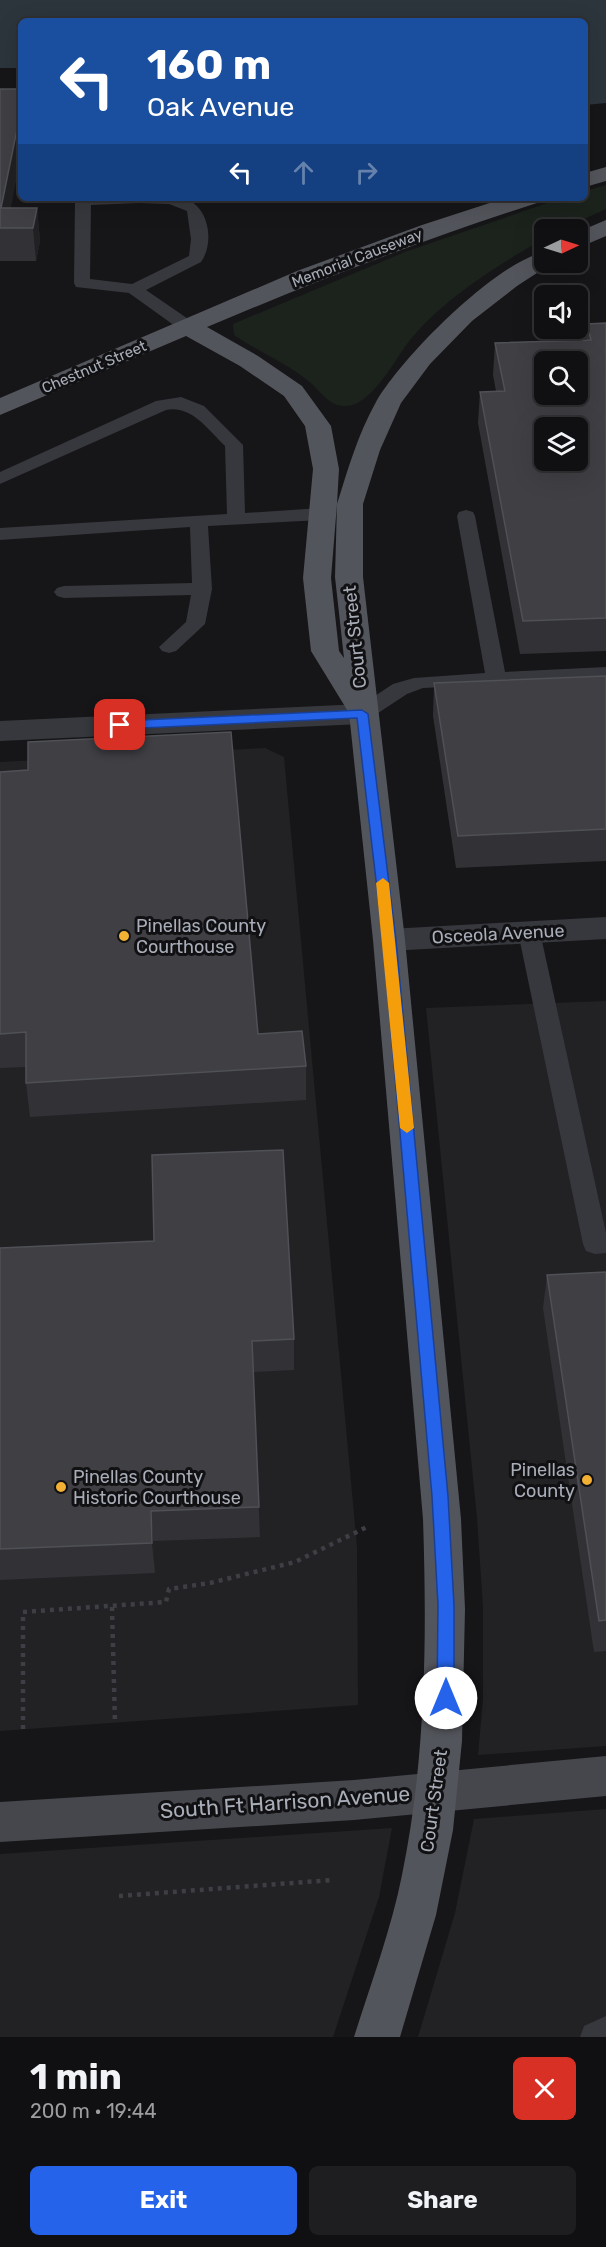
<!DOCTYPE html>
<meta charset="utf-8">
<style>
body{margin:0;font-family:Rubik,sans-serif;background:#1e1e20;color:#f1f3f6;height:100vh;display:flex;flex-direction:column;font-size:22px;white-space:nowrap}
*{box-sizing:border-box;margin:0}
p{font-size:20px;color:#9c9d9f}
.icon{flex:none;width:33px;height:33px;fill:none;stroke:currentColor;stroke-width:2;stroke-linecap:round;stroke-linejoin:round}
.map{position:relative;height:2037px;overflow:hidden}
.panel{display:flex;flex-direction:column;background:#101012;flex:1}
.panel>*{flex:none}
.top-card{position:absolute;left:18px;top:18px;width:570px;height:183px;border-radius:9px;box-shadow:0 6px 24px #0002,0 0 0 2px #303032;background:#1a4fa0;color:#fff;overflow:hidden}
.needle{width:39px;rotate:86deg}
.controls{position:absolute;left:534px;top:219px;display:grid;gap:12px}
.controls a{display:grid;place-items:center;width:54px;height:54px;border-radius:9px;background:#101012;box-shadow:0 6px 24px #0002,0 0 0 2px #303032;font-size:30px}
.pin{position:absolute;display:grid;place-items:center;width:51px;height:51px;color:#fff;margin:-26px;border-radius:12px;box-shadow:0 3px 9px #0006}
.me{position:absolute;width:66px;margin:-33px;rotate:0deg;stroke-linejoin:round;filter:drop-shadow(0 0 4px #0008)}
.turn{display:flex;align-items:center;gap:21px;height:126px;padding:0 30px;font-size:27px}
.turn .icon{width:78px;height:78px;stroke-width:2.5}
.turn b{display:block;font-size:42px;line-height:51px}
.lanes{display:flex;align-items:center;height:57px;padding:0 30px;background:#0003;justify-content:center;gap:30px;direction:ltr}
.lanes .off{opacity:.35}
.round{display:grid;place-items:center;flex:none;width:63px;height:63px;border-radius:9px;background:#1e1e20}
.headline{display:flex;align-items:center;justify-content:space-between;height:102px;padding:0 30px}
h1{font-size:36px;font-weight:700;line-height:45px}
.primary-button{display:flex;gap:12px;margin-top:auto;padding:12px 30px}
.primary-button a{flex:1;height:69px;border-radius:9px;background:#2563eb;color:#fff;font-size:24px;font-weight:700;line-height:69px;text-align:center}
.primary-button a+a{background:#1e1e20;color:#f1f3f6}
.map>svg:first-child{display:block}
.built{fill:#222225}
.green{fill:#1c231d}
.water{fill:#2c353c}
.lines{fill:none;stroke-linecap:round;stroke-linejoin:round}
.path{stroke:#3d3f44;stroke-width:4.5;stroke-dasharray:4 5;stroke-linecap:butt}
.lane{fill:#37383d;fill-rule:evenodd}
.street{fill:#37383d;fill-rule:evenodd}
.secondary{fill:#45474d;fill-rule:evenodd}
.primary{fill:#53555c;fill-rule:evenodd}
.wall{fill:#323236}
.shaded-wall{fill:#212124}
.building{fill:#3f3f44;stroke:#4f5156;stroke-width:1.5;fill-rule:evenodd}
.route{fill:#2563eb;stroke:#184099;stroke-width:1.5}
.slow{fill:#f59e0b}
.poi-dot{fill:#f2b134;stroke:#111113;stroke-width:2}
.labels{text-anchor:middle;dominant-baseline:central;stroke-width:6;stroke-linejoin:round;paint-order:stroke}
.far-street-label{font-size:15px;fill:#a8adb8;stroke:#111113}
.street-label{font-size:18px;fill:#a8adb8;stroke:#111113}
.poi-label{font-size:18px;fill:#a8adb8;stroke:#111113;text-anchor:start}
.near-street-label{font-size:21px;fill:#a8adb8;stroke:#111113}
</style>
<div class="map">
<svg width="606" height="2037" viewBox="0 0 606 2037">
<rect width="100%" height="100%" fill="#161618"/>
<g class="built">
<path d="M 265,748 L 284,757 L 357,1547 L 358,1705 L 0,1731 L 0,762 Z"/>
<path d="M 606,1001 L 606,1746 L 478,1755 L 483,1699 L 483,1607 L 477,1518 L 426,1008 Z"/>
<path d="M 606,1809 L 606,2037 L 418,2037 L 455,1913 L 474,1819 Z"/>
<path d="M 392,1828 L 379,1897 L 333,2037 L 0,2037 L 0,1854 Z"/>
</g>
<path class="green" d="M 606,185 L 606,209 L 562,229 L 544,230 L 544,239 C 500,263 442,300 410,340 C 395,359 371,407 345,406 C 328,405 323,394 312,384 C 289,364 259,352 234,335 L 233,324 L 405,252 L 562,198 L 585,198 L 585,191 Z"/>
<path class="water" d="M 0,0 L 606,0 L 606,103 L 585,105 L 585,21 L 21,21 L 21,68 L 0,68 Z"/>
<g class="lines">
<g class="path">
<path d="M 112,1607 L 115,1723"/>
<path d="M 23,1729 L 23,1612 L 166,1602 L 169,1589 L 210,1583 L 295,1562 L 367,1527"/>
<path d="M 119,1896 L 332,1880"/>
</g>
<g class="lane">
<path d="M 77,198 L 184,198 C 209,206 215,242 201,262 L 146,290 L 194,323 L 196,327 L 194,331 L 182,331 L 129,293 L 76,287 L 74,283 L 75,201 ZM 139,203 L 169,204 L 187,211 L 191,239 L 189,256 L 132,284 L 90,279 L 91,205 Z"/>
<path d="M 181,397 L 204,406 L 243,445 L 245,513 L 321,508 L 328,510 L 330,514 L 328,518 L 321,520 L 208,526 L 212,589 L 205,624 L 176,651 L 169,653 L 162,651 L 159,647 L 186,622 L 191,595 L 64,598 L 57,596 L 54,592 L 57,588 L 64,586 L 192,583 L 190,527 L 0,540 L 0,528 L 227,514 L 225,446 C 208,430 192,405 166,410 L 0,484 L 0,472 L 156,401 Z"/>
<path d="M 466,510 L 473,512 L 475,516 L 505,672 L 606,667 L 606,679 L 423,688 L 407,694 L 369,719 L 362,721 L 355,719 L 352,714 L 355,709 L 393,684 L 414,678 L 485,673 L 457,516 L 459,512 Z"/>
<path d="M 529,924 L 537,927 L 540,932 L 606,1233 L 606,1253 L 595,1254 L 586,1251 L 583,1244 L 518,932 L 521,927 Z"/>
<path d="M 606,2016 L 606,2037 L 580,2037 L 584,2026 Z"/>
</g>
<g class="street">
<path d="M 362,704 L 372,707 L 377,714 L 372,721 L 362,724 L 0,741 L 0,721 Z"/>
<path d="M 606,917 L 606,939 L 389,951 L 378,948 L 373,940 L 378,932 L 389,929 Z"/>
</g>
<path class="secondary" d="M 606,1756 L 606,1796 L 354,1820 L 0,1842 L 0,1802 L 354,1780 Z"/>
<g class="primary">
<path d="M 606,167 L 606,181 L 585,187 L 585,173 Z"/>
<path d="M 505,198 L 541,198 L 537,203 C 425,239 316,281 207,327 L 258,356 L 302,386 L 331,426 L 339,469 L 337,504 C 348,469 358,434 376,402 C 402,357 494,264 544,252 L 544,262 L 554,262 L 517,286 L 472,321 L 430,364 L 401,403 L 380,450 L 363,504 L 363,577 L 405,940 L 461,1519 L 465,1609 L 462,1741 L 453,1830 L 436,1915 L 400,2037 L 354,2037 C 371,1983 391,1930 402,1875 C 426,1758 427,1638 423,1519 L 373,940 L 349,713 L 311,651 L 303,578 L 313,469 L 305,426 L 284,396 L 240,366 L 186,336 L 0,415 L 0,398 L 297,271 L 422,225 ZM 337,504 L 335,577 L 344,658 L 339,651 L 331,578 Z"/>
<path d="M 606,220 L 606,236 L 578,248 L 578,232 Z"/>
</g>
</g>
<g class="wall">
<path d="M 0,89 L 11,208 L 37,208 L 40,241 L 36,261 L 0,261 Z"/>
<path d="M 606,323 L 606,651 L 520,654 L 478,423 L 480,392 L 496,391 L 493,375 L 495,343 L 586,340 L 587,324 Z"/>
<path d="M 606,676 L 606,861 L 456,868 L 433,716 L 434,683 Z"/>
<path d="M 0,772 L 258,1034 L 306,1066 L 306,1100 L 30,1117 L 26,1083 L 26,1067 L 0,1068 Z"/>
<path d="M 0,1248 L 294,1339 L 294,1370 L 253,1372 L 260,1537 L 153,1541 L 155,1573 L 0,1580 Z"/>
<path d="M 606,1272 L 606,1651 L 594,1652 L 543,1308 L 547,1275 Z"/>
</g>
<g class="shaded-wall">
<path d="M 21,110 L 21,156 L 7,228 L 1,208 Z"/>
<path d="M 37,208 L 40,241 L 36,261 L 33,228 Z"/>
<path d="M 151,1511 L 153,1541 L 155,1573 L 152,1543 Z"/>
</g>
<g class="building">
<path d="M 0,89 L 21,89 L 21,110 L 1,208 L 37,208 L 33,228 L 0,228 Z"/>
<path d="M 606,323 L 606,618 L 523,621 L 480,392 L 505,391 L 495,343 L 591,340 L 587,324 ZM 544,362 L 578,362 L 578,394 L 544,394 ZM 544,428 L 578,428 L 578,460 L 544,460 Z"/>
<path d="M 606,676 L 606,829 L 458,836 L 434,683 Z"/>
<path d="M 231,732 L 258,1034 L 302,1031 L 306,1066 L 26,1083 L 26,1032 L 0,1034 L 0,772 L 28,770 L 28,742 Z"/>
<path d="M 283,1150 L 294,1339 L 252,1341 L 259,1507 L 151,1511 L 152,1543 L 0,1549 L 0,1248 L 154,1241 L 152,1155 Z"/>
<path d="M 606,1272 L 606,1620 L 599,1621 L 547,1275 Z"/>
</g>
<path class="route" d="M 362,710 L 368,714 L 396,940 L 448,1496 L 454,1605 L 454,1698 L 452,1703 L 446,1706 L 440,1703 L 437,1698 L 438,1605 L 432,1496 L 383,940 L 357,718 L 120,729 L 114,725 L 120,721 Z"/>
<path class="slow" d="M 383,878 L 389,883 L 414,1128 L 407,1133 L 400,1128 L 376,883 Z"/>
<g class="poi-dot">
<circle cx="124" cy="936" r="6"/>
<circle cx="587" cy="1480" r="6"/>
<circle cx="61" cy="1487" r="6"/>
</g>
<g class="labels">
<g class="far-street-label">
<text transform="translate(357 258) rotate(-21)">Memorial Causeway</text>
<text transform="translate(94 367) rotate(-23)">Chestnut Street</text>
</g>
<g class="street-label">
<text transform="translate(355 637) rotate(-96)">Court Street</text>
<text transform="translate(498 934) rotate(-3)">Osceola Avenue</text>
<text transform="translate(434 1801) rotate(-82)">Court Street</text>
</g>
<g class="poi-label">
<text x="136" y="926">Pinellas County<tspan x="136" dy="21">Courthouse</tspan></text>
<text x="575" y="1470" text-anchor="end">Pinellas<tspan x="575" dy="21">County</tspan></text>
<text x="73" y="1477">Pinellas County<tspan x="73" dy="21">Historic Courthouse</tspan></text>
</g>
<g class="near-street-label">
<text transform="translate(285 1802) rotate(-4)">South Ft Harrison Avenue</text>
</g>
</g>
</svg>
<div class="controls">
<a><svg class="needle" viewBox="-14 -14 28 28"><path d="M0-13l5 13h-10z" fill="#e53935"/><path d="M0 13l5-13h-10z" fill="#9c9d9f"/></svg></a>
<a><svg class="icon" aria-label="sound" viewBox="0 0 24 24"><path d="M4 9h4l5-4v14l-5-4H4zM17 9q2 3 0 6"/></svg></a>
<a><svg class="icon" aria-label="search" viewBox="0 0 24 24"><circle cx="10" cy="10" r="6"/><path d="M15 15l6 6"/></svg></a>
<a><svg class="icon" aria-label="layers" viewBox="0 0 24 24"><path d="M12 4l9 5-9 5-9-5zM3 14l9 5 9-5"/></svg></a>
</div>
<div class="pin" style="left:120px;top:725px;background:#d93025"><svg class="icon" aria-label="arrive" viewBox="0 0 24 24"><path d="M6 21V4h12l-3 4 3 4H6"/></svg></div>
<svg class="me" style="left:446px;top:1698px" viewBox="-20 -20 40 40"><circle r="19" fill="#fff"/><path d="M0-13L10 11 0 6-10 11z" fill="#2563eb"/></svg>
<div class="top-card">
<div class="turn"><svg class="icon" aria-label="left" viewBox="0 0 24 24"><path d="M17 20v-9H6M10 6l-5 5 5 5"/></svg><div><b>160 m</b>Oak Avenue</div></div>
<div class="lanes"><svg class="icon" aria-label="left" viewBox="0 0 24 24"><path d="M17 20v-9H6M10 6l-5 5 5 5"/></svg><svg class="icon off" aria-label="ahead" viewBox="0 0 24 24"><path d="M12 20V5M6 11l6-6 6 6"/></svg><svg class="icon off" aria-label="right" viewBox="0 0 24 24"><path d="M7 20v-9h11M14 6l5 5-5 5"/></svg></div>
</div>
</div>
<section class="panel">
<div class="headline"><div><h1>1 min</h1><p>200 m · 19:44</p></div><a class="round" style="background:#d93025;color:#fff"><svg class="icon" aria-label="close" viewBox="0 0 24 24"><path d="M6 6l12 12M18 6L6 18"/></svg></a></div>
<div class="primary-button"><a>Exit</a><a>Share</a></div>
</section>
